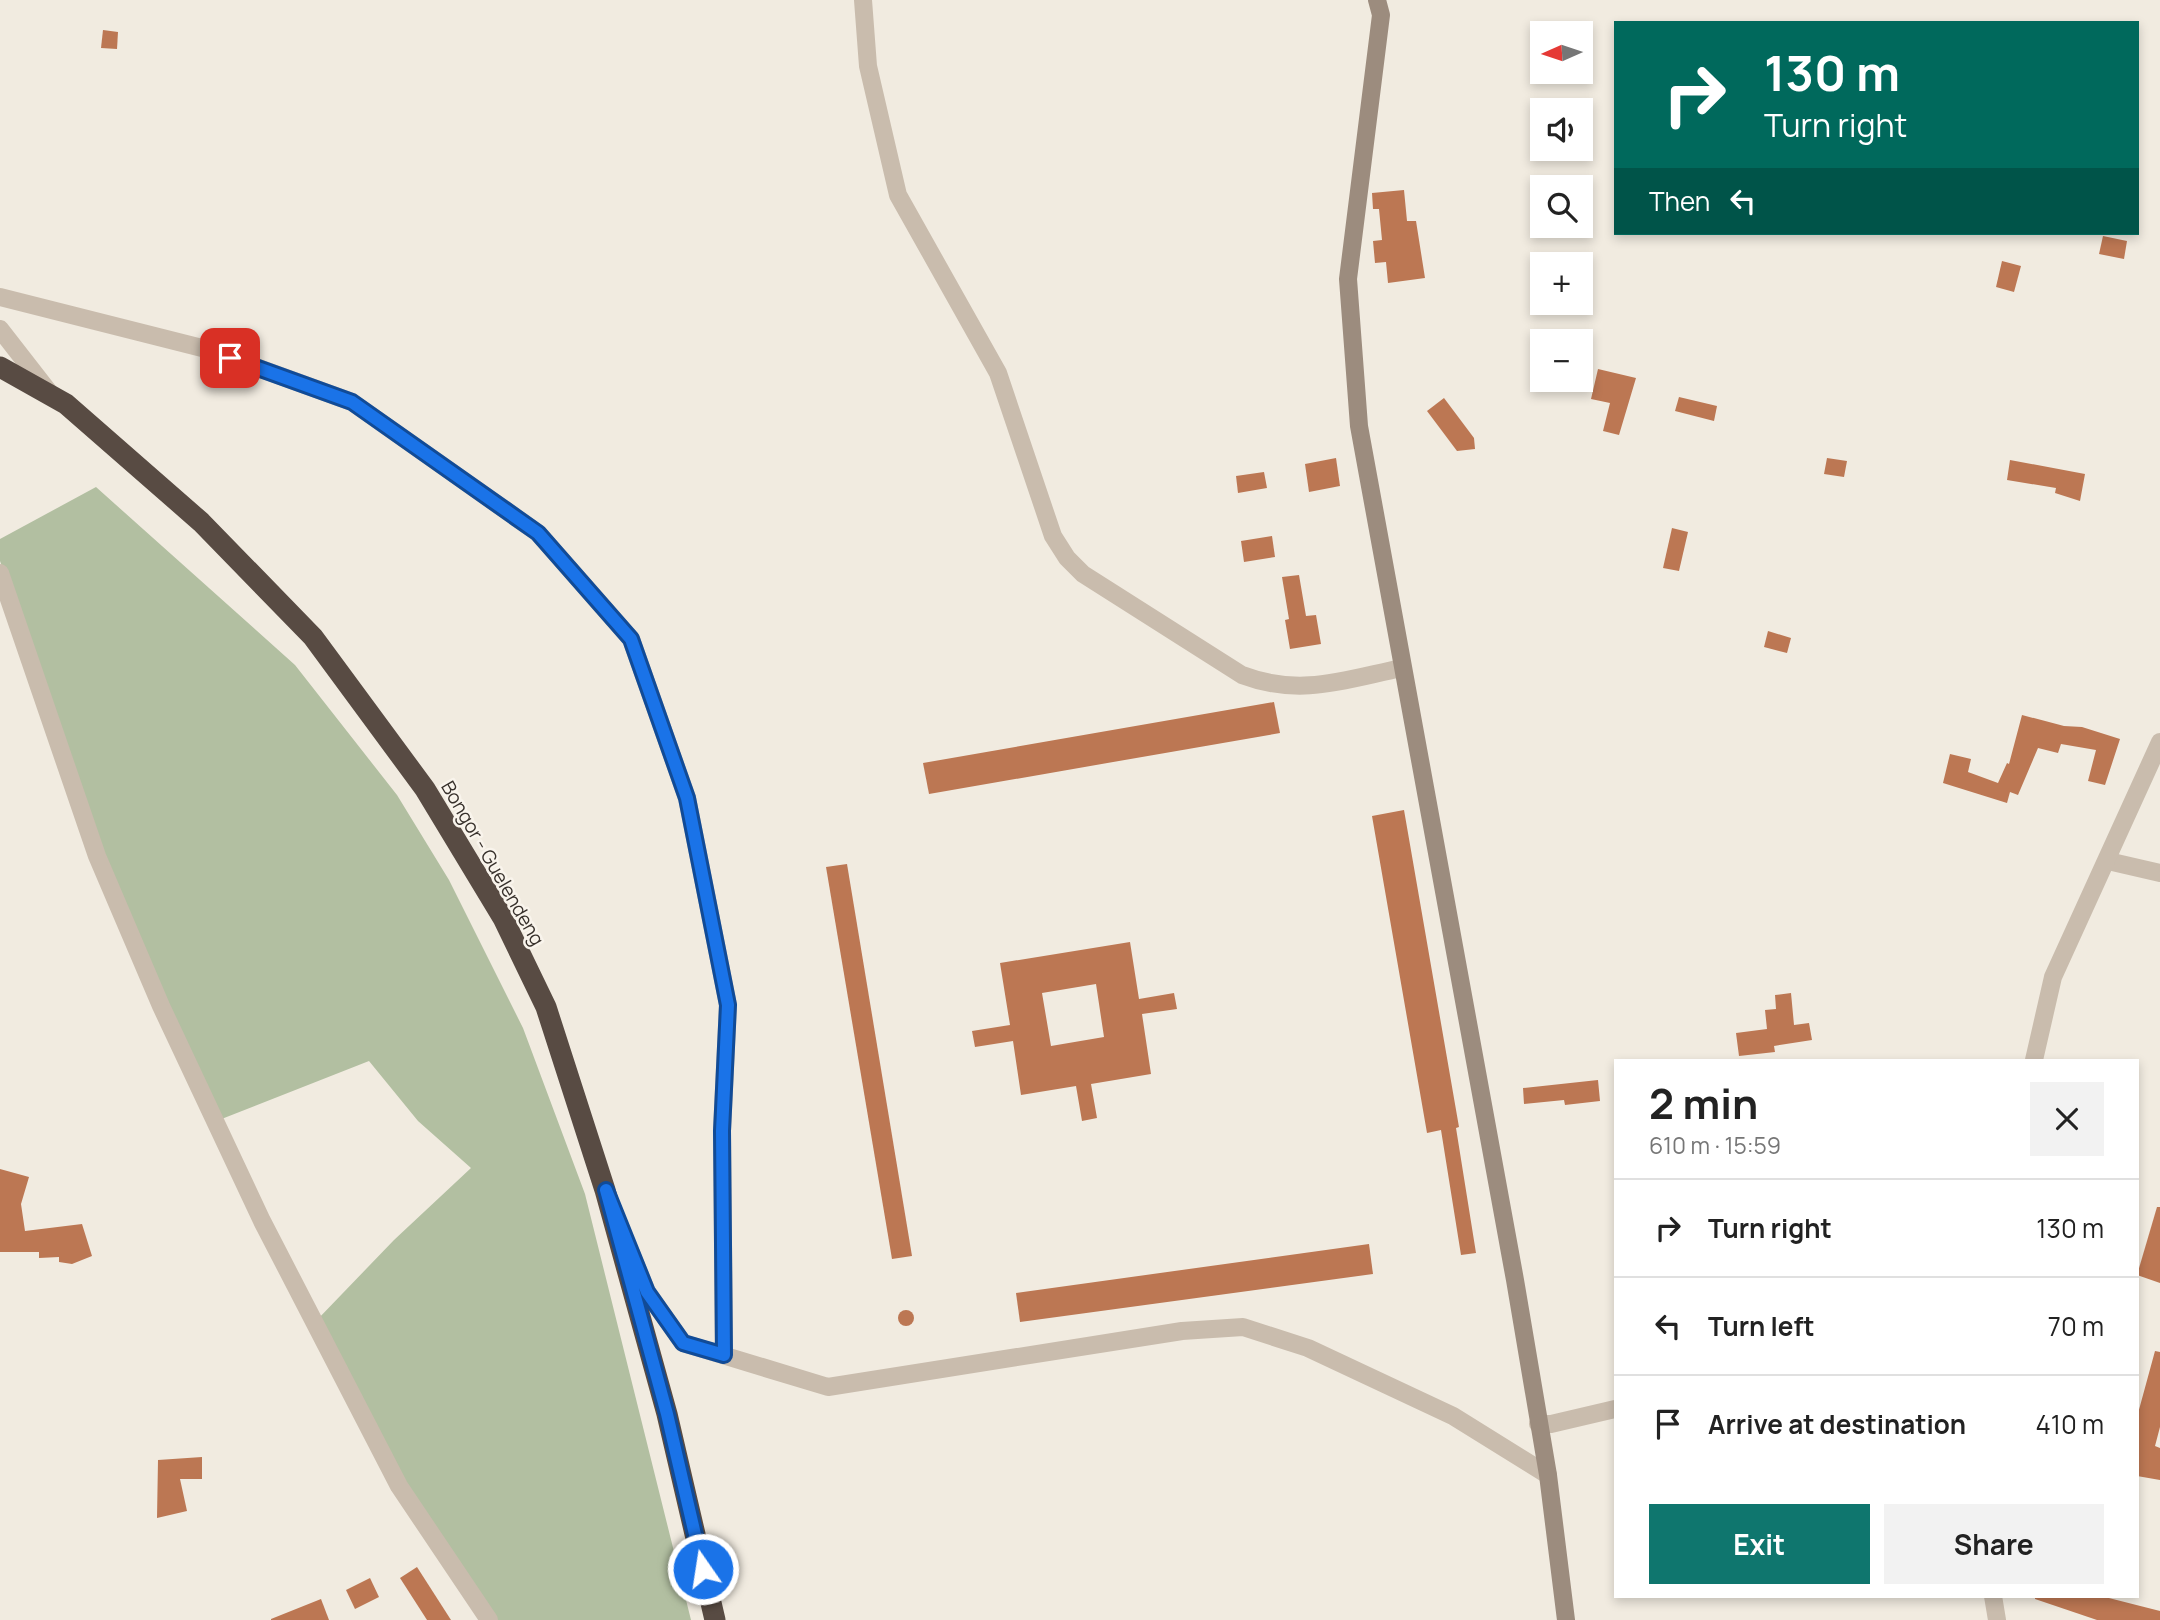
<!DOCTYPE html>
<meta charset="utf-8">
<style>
body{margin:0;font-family:Manrope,sans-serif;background:#f2f2f2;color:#222;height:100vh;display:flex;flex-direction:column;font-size:26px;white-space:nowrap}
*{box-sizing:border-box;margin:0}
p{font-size:23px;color:#767676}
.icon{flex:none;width:38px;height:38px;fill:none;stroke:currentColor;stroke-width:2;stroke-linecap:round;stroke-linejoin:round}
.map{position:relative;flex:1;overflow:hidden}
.panel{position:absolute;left:1614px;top:1059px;width:525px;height:539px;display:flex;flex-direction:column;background:#fff;border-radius:0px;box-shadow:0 4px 10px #0003}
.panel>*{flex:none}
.hud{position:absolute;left:1614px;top:21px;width:525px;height:214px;border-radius:0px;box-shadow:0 4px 10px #0003;background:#00695c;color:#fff;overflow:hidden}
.needle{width:46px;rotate:267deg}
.fabs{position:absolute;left:1530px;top:21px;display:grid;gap:14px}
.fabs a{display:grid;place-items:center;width:63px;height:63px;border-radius:0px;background:#fff;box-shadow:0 4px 10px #0003;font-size:35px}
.pin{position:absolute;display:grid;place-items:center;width:60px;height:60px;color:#fff;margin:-30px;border-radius:14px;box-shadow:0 4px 10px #0006}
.me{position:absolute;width:77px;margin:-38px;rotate:347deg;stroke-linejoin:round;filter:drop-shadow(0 0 5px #0008)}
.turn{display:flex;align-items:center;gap:24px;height:147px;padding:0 35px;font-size:32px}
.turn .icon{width:91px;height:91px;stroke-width:2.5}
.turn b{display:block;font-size:49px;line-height:60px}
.then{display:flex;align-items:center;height:66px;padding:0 35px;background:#0003;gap:14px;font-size:26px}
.round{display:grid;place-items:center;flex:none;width:74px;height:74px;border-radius:0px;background:#f2f2f2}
.summary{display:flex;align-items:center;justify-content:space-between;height:119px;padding:0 35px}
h1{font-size:42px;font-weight:700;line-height:52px}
.primary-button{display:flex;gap:14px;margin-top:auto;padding:14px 35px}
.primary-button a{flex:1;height:80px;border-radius:0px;background:#0f766e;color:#fff;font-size:28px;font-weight:700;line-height:80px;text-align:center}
.primary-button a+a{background:#f2f2f2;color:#222}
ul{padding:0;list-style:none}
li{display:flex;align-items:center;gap:21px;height:98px;padding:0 35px;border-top:2px solid #e0e0e0}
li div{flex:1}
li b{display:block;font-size:26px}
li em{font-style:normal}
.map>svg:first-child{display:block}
.green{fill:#b2bfa1}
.building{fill:#bc7753;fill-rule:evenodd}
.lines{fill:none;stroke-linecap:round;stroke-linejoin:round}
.street{stroke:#c9bcad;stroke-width:18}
.secondary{stroke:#9c8c7e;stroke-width:18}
.highway{stroke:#584b43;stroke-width:21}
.route-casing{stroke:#114b97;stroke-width:18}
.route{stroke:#1a73e8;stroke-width:12}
.labels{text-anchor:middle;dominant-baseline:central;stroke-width:5;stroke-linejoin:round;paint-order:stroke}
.street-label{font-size:19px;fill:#37302b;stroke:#f9f4ec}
</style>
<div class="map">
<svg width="2160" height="1620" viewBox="0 0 2160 1620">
<rect width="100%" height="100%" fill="#f1ebe0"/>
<path class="green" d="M 96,487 L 295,665 L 397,795 L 449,880 L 523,1028 L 585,1194 L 691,1620 L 495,1620 L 403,1478 L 316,1321 L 394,1240 L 471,1168 L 418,1121 L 369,1061 L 219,1120 L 100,848 L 0,561 L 0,539 Z"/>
<g class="building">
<path d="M 103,30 L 118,32 L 117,49 L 101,48 Z"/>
<path d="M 1404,190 L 1407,221 L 1416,221 L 1425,278 L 1388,283 L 1386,262 L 1375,263 L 1373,241 L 1382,240 L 1379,209 L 1373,209 L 1372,193 Z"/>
<path d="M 2103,236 L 2127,241 L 2124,259 L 2099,254 Z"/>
<path d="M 2002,261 L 2021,266 L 2014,292 L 1996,287 Z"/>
<path d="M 1598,369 L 1636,378 L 1619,435 L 1603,431 L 1610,403 L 1591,399 Z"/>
<path d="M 1679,397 L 1717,406 L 1714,421 L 1675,411 Z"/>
<path d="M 1444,398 L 1474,438 L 1475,449 L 1457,451 L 1427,411 Z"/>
<path d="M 1336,458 L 1340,486 L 1309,492 L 1305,464 Z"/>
<path d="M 1827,458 L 1847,461 L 1844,477 L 1824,474 Z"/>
<path d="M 2010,460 L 2085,474 L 2080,501 L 2055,493 L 2056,488 L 2007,480 Z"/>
<path d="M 1264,472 L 1267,488 L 1238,493 L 1236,476 Z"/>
<path d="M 1672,528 L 1688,532 L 1679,571 L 1663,568 Z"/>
<path d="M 1272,536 L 1275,557 L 1244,562 L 1241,541 Z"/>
<path d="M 1299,575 L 1306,616 L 1316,615 L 1321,644 L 1290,649 L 1285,620 L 1289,619 L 1282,577 Z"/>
<path d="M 1768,631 L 1791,638 L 1787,653 L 1764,647 Z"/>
<path d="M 1274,702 L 1280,733 L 929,794 L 923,763 Z"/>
<path d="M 2022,715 L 2064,726 L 2082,727 L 2120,739 L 2105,785 L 2088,781 L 2096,750 L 2061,744 L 2058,753 L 2038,748 L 2018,795 L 2010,792 L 2007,803 L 1943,783 L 1950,754 L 1971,759 L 1968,772 L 1998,783 L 2007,763 L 2009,764 Z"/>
<path d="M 1404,810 L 1459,1127 L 1456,1128 L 1476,1253 L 1461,1255 L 1441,1130 L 1427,1133 L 1372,816 Z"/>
<path d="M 847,864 L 912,1256 L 892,1259 L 826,867 Z"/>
<path d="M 1130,942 L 1139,999 L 1174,993 L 1177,1009 L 1142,1014 L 1151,1074 L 1091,1084 L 1097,1118 L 1082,1121 L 1076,1086 L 1021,1095 L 1013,1041 L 975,1047 L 972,1031 L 1010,1025 L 1000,963 ZM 1096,984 L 1104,1037 L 1051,1046 L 1042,993 Z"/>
<path d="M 1791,993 L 1794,1025 L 1809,1023 L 1812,1040 L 1774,1046 L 1775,1052 L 1739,1056 L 1736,1033 L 1767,1029 L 1765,1010 L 1776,1009 L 1775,995 Z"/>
<path d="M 1598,1080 L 1600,1101 L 1565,1105 L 1564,1100 L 1524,1104 L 1523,1088 Z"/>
<path d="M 0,1169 L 29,1177 L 21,1204 L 25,1231 L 82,1224 L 92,1256 L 72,1264 L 59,1262 L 59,1257 L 39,1258 L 39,1252 L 0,1252 Z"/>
<path d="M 2157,1207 L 2160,1207 L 2160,1283 L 2137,1275 Z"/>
<path d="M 1369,1244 L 1373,1274 L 1020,1322 L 1016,1293 Z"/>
<circle cx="906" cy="1318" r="8"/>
<path d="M 2155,1351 L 2160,1352 L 2160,1427 L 2155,1446 L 2160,1448 L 2160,1480 L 2137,1476 L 2137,1417 Z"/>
<path d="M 202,1457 L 202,1479 L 180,1479 L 187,1511 L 157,1518 L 158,1460 Z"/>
<path d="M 417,1567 L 451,1620 L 427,1620 L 400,1578 Z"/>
<path d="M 370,1578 L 379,1597 L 355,1609 L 346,1590 Z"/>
<path d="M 2035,1596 L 2101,1596 L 2160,1611 L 2160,1620 L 2097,1620 L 2035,1599 Z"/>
<path d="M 321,1599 L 329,1620 L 271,1620 L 271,1619 Z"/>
</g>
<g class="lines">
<g class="street">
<path d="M 863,0 L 868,66 L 898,195 L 998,373 L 1053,536 L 1067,558 L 1083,574 L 1242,675 C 1300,697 1344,680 1402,668"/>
<path d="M 0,297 L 206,349 L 352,402 L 538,533 L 631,639 L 687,798 L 728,1005 L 722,1131 L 724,1355"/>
<path d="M 0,329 L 49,392"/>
<path d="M 0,573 L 97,856 L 161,1006 L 262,1221 L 399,1486 L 489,1620"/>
<path d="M 2108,861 L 2160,873"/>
<path d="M 2034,1060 L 2053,977 L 2160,742"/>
<path d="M 631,1253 L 647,1292 L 683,1343 L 828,1387 L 1182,1331 L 1243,1327 L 1308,1348 L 1453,1416 L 1548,1475"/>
<path d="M 1538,1424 L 1551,1424 L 1615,1409"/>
<path d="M 1993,1596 L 1997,1620"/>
</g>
<path class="secondary" d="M 1377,0 L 1381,15 L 1348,279 L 1359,426 L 1515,1280 L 1548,1475 L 1566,1620"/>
<path class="highway" d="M 0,367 L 66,404 L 201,522 L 313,637 L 425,789 L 503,918 L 546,1007 L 605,1190 L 667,1414 L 715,1620"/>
</g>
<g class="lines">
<g class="route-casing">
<path id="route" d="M 230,358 L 352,402 L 538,533 L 631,639 L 687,798 L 728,1005 L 722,1131 L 724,1355 L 683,1343 L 647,1292 L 606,1190 L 667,1414 L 703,1569"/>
</g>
<use href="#route" class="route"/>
</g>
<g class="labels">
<g class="street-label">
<text transform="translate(493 863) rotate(60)">Bongor - Guelendeng</text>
</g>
</g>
</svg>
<div class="fabs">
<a><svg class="needle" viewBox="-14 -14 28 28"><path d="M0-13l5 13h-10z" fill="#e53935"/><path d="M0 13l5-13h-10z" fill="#767676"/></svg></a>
<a><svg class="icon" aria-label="sound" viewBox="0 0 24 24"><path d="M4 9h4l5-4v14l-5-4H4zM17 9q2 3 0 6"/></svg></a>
<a><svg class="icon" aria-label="search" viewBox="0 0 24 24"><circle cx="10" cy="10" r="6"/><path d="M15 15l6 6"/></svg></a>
<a>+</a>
<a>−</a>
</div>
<div class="pin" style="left:230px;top:358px;background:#d93025"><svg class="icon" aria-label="arrive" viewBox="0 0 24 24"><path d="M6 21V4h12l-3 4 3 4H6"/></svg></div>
<svg class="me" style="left:703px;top:1569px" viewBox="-20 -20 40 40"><circle r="17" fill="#1a73e8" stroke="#fff" stroke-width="3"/><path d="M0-11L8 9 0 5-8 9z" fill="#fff"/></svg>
<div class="hud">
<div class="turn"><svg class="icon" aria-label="right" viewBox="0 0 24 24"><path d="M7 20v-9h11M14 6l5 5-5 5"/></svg><div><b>130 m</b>Turn right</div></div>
<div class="then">Then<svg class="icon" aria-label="left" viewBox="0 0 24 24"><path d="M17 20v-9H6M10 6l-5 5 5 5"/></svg></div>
</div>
<section class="panel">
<div class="summary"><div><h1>2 min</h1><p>610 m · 15:59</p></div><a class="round"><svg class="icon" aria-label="close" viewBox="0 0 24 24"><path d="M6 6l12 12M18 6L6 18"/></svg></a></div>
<ul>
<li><svg class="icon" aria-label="right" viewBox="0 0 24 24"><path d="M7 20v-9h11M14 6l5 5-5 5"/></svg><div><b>Turn right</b></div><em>130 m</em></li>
<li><svg class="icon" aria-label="left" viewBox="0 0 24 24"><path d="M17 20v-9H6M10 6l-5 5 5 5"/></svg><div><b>Turn left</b></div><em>70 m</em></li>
<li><svg class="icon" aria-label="arrive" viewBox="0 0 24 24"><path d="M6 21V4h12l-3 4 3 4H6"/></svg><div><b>Arrive at destination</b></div><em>410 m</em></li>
</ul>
<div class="primary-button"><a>Exit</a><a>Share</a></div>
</section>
</div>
